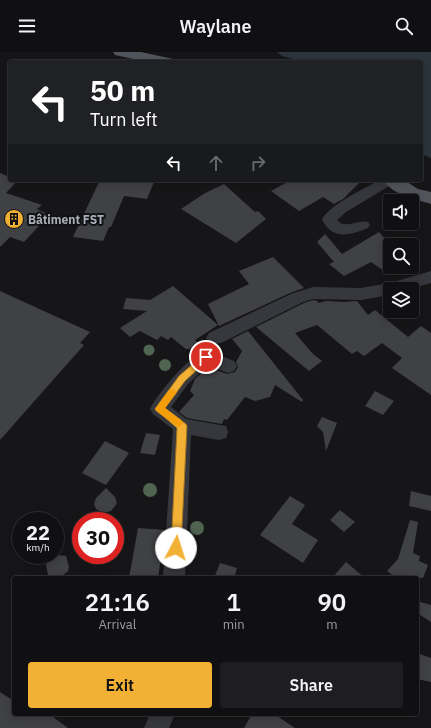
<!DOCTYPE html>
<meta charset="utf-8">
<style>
body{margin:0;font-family:"IBM Plex Sans",sans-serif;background:#1e1e20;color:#f1f3f6;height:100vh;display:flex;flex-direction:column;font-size:15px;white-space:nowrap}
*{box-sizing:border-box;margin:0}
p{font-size:13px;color:#9c9d9f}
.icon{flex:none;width:22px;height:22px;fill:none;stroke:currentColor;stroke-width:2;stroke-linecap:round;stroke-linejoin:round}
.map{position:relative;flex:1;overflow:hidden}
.side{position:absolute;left:12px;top:524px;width:407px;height:140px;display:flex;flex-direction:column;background:#101012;border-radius:4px;box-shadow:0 2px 10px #0003,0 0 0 1px #303032}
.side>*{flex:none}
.top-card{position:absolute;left:8px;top:8px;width:415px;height:122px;border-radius:4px;box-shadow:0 2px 10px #0003,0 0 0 1px #303032;background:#202124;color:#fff;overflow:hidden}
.controls{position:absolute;left:383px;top:142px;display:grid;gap:8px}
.controls a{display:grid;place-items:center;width:36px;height:36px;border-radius:4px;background:#101012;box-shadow:0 2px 10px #0003,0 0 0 1px #303032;font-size:20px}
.speed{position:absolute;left:12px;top:460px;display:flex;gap:8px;font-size:20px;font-weight:700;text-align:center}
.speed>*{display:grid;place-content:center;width:52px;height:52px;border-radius:50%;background:#101012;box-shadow:0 2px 10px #0003,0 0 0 1px #303032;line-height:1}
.speed small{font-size:10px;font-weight:400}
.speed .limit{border:6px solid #d22;background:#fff;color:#111}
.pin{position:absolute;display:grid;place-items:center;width:34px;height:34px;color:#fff;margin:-17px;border:2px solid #fff;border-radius:50%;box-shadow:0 1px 4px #0007}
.me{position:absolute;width:44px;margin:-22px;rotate:5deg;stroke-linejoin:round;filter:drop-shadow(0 0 3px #0008)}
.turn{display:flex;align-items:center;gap:14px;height:84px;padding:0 16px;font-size:18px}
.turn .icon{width:52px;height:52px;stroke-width:2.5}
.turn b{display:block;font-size:28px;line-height:34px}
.lanes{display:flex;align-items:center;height:38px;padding:0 16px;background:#0003;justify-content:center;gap:20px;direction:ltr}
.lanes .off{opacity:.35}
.eta{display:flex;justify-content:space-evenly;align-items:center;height:68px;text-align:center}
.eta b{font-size:24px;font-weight:600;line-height:28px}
.cta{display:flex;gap:8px;margin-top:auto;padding:8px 16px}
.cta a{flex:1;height:46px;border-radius:4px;background:#f2b134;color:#111;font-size:16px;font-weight:600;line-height:46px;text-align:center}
.cta a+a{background:#1e1e20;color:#f1f3f6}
header{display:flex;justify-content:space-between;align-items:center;height:52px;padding:0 16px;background:#101012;font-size:18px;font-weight:600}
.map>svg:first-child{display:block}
.water{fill:#2c353c}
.building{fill:#404145}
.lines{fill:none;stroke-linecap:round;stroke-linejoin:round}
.minor{fill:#37383d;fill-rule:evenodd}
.major{fill:#53555c;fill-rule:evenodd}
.tree{fill:#506452}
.route{fill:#f2b134;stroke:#9d7322}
.slow{fill:#f59e0b}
.labels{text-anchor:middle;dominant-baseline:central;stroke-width:4;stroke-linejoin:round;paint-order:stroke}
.poi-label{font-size:12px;font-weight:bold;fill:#a8adb8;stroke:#111113;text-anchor:start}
</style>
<header><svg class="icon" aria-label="menu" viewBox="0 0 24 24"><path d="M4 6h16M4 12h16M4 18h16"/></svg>Waylane<svg class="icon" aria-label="search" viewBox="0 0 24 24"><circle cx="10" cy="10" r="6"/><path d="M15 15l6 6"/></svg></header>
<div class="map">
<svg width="431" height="676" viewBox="0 0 431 676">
<rect width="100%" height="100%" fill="#161618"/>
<path class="water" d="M 277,0 L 431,0 L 431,106 L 421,102 L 421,10 L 304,10 L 282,4 Z"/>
<g class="building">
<path d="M 0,121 L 10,125 L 10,128 L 18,128 L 6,141 L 42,153 L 37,157 L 49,163 L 24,190 L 10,185 L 0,195 Z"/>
<path d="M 100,128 L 138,128 L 154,130 L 147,147 L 124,144 L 111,175 L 109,175 L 103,189 L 73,185 Z"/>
<path d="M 291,128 L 294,128 L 299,131 L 303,128 L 362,128 L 343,147 L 334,152 L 323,145 L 299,159 L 271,139 Z"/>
<path d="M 224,132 L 255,160 L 258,159 L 266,167 L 236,191 L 181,157 L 205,141 Z"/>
<path d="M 379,180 L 390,193 L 390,223 L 371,210 L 344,224 L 329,212 L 334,210 L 317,190 L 325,182 L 342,202 Z"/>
<path d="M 273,205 L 304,236 L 290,241 L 219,274 L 208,252 L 249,232 L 239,219 Z"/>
<path d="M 173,234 L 218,273 L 195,288 L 198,291 L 189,297 L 186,297 L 171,285 L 168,288 L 161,284 L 157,288 L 140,279 L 130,285 L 120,276 L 147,259 L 123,257 L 126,246 L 150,248 Z"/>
<path d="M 0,239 L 90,280 L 80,291 L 84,293 L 0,388 Z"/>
<path d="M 313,248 L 317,249 L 319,251 L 326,249 L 344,250 L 357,249 L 368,263 L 375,258 L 408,285 L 421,274 L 431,281 L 431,343 L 392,316 L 402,306 L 382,291 L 364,304 L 357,299 L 352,302 L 317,273 L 295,281 L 313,302 L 322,309 L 309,319 L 256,275 L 304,251 Z"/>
<path d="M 248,279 L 303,348 L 302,350 L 275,333 L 270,345 L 255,349 L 245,345 L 227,368 L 224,367 L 222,372 L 187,366 L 179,360 L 194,343 L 190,339 L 195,327 L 208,315 L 227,322 L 235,320 L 238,315 L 236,310 L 242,299 L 232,287 Z"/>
<path d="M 375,339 L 394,349 L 383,363 L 365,354 Z"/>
<path d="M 322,365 L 337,371 L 326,399 L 323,380 L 317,374 Z"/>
<path d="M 146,381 L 160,383 L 155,403 L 140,401 Z"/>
<path d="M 105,389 L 129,401 L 106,433 L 82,421 Z"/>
<path d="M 106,436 L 115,445 L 117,451 L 111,459 L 103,461 L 96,457 L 94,452 L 96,446 Z"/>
<path d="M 411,439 L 431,444 L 431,459 L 409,454 Z"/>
<path d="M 290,444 L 305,453 L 292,472 L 318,488 L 303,511 L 260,483 Z"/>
<path d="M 340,458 L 355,470 L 344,480 L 330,468 Z"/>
<path d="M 410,468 L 418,470 L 413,501 L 420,504 L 419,509 L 428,513 L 423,526 L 396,526 L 387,519 L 398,507 Z"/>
<path d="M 138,476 L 165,478 L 158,526 L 129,526 Z"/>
<path d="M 58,503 L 66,504 L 69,515 L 68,519 L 62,524 L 54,526 L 48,523 L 46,513 L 50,506 Z"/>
<path d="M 346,510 L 365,526 L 332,526 Z"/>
<path d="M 220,511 L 237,516 L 234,526 L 214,526 Z"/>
<path d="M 417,549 L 431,553 L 431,570 L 417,561 Z"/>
<path d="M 417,601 L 431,606 L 431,630 L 417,627 Z"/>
<path d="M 0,640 L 14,649 L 14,662 L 49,662 L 68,676 L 0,676 Z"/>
<path d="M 252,662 L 274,662 L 295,676 L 244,676 Z"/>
</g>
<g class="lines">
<g class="minor">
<path d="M 379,128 L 396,128 L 394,131 L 346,160 L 337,168 C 345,178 358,167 368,170 L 370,173 L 368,176 C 350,183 332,189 322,167 C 332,151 363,138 379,128 Z"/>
<path d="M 431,219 L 431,231 L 409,237 L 390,237 L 390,243 L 361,248 L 313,247 L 303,250 L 221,291 L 215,292 L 209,291 L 206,286 L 209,281 L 291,242 L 313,235 L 361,236 L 390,231 Z"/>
<path d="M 206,298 L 234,309 L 237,314 L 234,319 L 228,321 L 208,313 L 188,332 L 171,355 L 186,367 L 226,374 L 228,380 L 226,386 L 219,388 L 191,383 L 185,526 L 163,526 L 173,377 L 153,362 L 150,357 C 158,341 189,304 206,298 Z"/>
<path d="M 150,662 L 175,662 L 169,676 L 144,676 Z"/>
</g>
<g class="major">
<path d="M 113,0 L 141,0 L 173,7 L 175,10 L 147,10 L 115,3 Z"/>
<path d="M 383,128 L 404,128 L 418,137 L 431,140 L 431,152 C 415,147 393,143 383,128 Z"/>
</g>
</g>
<g class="tree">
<circle cx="149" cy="298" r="5.5"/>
<circle cx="165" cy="313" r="6"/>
<circle cx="150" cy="438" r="7"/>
<circle cx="197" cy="476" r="7"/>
</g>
<path class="route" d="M 206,302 L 211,305 L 209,307 L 185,329 L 165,356 L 186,372 L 187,374 L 181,496 L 180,500 L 176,501 L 172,500 L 171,496 L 177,376 L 155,357 L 179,324 L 203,303 Z"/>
<path class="slow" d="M 172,337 L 177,340 L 165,356 L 181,368 L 183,371 L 181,374 L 178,375 L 156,359 L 155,357 L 169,338 Z"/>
<defs>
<g id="building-disc" transform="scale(1)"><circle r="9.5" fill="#f2b134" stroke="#111113"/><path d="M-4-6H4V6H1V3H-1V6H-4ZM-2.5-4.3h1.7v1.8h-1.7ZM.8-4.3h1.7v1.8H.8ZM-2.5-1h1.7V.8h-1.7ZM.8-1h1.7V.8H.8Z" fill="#111"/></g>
</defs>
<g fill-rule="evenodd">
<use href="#building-disc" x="14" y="167"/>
</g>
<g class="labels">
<g class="poi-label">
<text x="28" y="167">Bâtiment FST</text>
</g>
</g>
</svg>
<div class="controls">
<a><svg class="icon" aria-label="sound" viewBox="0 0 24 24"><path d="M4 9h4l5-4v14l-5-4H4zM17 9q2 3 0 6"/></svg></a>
<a><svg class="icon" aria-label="search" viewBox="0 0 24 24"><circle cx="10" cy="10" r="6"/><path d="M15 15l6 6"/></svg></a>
<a><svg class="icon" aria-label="layers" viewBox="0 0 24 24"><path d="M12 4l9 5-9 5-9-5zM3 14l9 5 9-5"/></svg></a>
</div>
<div class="speed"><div>22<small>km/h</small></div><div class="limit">30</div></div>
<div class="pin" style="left:206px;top:305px;background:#d93025"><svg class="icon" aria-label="arrive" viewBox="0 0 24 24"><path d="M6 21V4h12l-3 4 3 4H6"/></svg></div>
<svg class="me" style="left:176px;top:496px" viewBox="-20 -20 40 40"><circle r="19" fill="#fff"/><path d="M0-13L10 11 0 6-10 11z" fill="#f2b134"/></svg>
<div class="top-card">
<div class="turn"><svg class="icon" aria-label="left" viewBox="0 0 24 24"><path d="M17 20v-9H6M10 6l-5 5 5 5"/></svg><div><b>50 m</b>Turn left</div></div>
<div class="lanes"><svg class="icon" aria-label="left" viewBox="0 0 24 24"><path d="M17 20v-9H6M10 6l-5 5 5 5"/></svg><svg class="icon off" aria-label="ahead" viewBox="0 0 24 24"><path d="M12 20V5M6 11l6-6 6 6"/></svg><svg class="icon off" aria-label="right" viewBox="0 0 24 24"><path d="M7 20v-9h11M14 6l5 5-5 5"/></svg></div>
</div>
<section class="side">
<div class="eta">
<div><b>21:16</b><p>Arrival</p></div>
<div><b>1</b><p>min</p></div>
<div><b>90</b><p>m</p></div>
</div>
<div class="cta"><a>Exit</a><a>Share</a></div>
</section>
</div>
